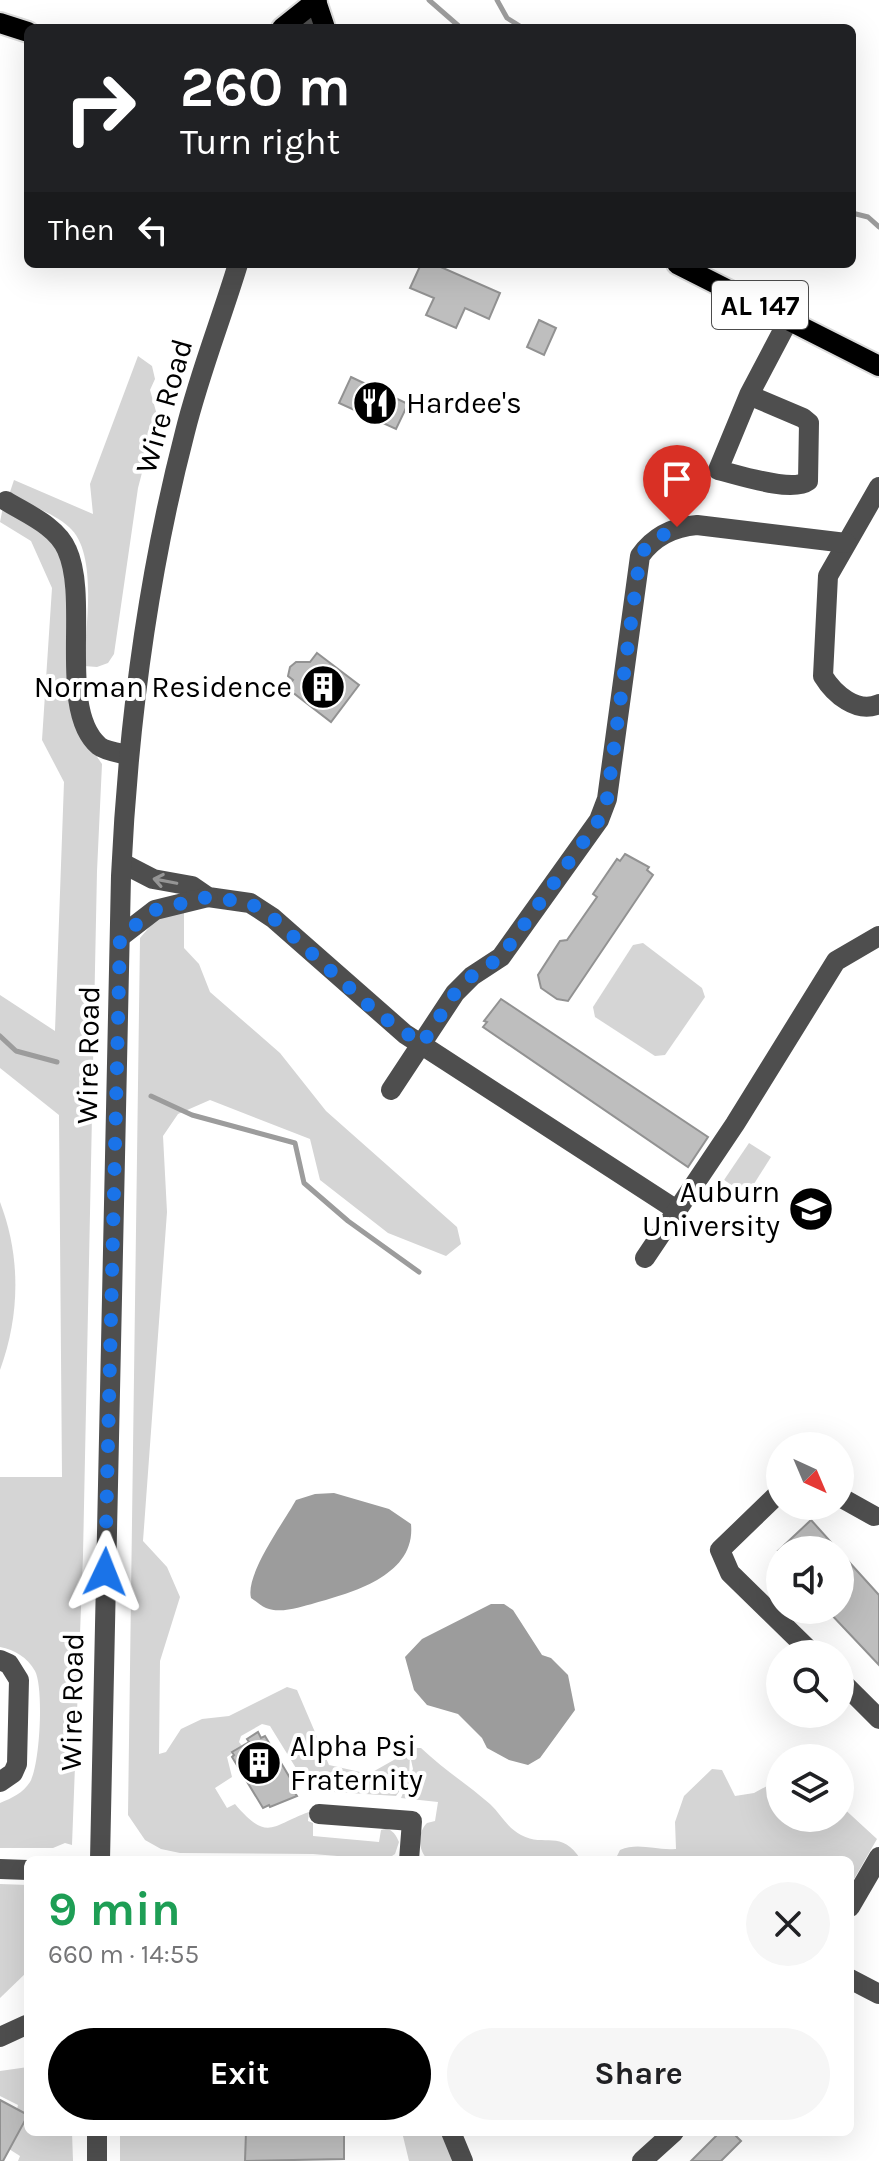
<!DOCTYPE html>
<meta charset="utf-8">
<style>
body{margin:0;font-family:Karla,sans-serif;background:#f6f6f6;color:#202124;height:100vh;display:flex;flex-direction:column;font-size:30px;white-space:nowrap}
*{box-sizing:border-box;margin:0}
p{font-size:26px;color:#757577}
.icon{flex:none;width:44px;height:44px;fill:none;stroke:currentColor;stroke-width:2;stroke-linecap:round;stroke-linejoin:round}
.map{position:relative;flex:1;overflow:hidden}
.drawer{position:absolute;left:24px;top:1856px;width:830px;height:280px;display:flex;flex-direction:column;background:#fff;border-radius:12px;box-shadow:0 8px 32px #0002}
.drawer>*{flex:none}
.guide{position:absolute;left:24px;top:24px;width:832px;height:244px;border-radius:12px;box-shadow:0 8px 32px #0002;background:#202124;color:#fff;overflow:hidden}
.needle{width:52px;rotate:136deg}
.fabs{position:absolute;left:766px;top:1432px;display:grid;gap:16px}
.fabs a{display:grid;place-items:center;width:88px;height:88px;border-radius:50%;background:#fff;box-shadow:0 8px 32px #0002;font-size:40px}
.pin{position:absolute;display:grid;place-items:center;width:68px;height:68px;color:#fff;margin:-82px -34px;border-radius:50% 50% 50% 0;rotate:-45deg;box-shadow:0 0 8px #0007}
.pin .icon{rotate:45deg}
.me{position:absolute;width:88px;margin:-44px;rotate:2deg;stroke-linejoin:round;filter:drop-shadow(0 0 6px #0008)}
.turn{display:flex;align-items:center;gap:28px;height:168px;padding:0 24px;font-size:36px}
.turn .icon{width:104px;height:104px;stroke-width:2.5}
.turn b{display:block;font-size:56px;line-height:68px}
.then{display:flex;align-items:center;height:76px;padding:0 24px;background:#0003;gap:16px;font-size:30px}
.round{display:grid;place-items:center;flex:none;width:84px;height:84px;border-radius:42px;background:#f6f6f6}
.summary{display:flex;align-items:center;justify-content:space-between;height:136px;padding:0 24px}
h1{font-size:48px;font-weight:700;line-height:60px;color:#1e9e55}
.cta{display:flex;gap:16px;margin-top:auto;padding:16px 24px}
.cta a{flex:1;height:92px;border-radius:48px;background:#000;color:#fff;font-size:32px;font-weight:700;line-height:92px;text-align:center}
.cta a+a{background:#f6f6f6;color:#202124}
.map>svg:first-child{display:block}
.green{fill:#d5d5d5}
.water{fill:#9c9c9c}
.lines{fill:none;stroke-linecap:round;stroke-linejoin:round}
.stream{stroke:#9c9c9c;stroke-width:5}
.building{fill:#bebebe;stroke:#929292;stroke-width:2}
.major-casing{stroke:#dbdbdb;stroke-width:24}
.minor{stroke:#4e4e4e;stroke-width:20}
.major{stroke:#000;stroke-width:20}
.oneway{stroke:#959595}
.route{stroke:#1a73e8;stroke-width:14;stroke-dasharray:0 25.2}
.labels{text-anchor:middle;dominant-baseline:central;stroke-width:8;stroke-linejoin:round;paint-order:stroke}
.shield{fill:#fff;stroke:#4c4c4c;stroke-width:2}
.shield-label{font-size:28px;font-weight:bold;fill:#000}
.poi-label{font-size:30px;fill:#000;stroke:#fff;text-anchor:start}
.street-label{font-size:30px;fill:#000;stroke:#fff}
</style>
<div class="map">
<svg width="879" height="2161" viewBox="0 0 879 2161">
<rect width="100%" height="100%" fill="#fff"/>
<g class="green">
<path d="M 138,356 L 152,366 L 155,379 L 150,390 L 157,415 L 138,488 L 114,654 L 108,663 L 97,667 L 84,666 C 85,630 99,553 69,527 C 54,513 28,505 9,495 L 14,480 L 93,514 L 90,484 Z"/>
<path d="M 3,507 L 48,537 L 63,559 L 82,735 L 102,764 L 97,871 L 83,1555 L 72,1845 L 65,1843 L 53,1848 L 0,1848 L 0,1803 C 12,1798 23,1793 30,1782 C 40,1765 44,1688 35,1671 C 27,1657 15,1650 0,1647 L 0,1477 L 62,1477 L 59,1115 L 0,1068 L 0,995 L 55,1031 L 64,782 L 42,740 L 52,588 L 31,541 L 0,522 Z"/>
<path d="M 184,910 L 184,948 L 199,964 L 210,992 L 280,1053 L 326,1111 L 457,1227 L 461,1244 L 446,1256 L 388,1233 L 320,1180 L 310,1139 L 210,1100 L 178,1114 L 163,1136 L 167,1212 L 143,1541 L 167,1567 L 180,1597 L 160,1661 L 159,1754 L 166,1752 L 181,1729 L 202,1719 L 229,1716 L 287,1687 L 297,1690 L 329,1765 L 369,1774 L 415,1748 L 421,1748 C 443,1769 467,1784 490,1804 C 501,1814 507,1828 521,1835 C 545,1848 561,1828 581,1860 L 428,1860 C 418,1850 417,1833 427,1823 L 435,1821 L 438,1802 L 401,1798 L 413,1769 L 410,1755 L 409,1778 L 396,1796 L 334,1792 L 333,1788 L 307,1786 L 270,1726 L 262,1724 L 241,1736 L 239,1742 L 242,1746 L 227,1757 L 232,1777 L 215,1788 L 227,1808 L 235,1804 C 268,1843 272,1825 309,1812 L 308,1821 L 313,1823 L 313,1836 L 379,1842 L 381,1830 C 390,1826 396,1834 399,1842 L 395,1854 L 386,1860 L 313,1854 L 180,1853 L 161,1849 L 145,1840 L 128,1815 L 140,938 L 158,917 Z"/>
<path d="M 643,943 L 702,988 L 705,997 L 665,1055 L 655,1056 L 595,1017 L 593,1007 L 633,945 Z"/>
<path d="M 749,1143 L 771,1157 L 747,1195 L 724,1180 Z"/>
<path d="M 0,1202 C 21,1257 20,1315 0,1370 Z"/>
<path d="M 712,1769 L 722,1770 L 735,1796 L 754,1793 L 780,1779 L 780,1818 L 840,1818 L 840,1805 L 877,1839 L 850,1886 L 850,1860 L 615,1860 L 620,1850 C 639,1842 656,1851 676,1849 L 675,1822 L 684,1796 Z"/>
<path d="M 0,1884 L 28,1885 L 28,1971 L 0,1998 Z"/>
<path d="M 28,2067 L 28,2115 L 17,2109 L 18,2105 L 0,2096 L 0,2071 Z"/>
<path d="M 28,2116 L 28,2132 L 72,2132 L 73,2161 L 18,2161 L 20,2156 L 9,2149 Z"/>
<path d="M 120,2132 L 246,2132 L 245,2161 L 120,2161 Z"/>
<path d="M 402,2132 L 441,2132 L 454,2161 L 409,2161 Z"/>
</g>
<g class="water">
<path d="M 334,1493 L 389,1509 L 411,1524 C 416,1575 354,1592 315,1603 C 301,1607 280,1614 266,1608 C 261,1606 256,1601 251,1598 C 245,1574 284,1522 296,1500 L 315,1494 Z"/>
<path d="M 491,1604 L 504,1604 L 513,1610 L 542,1655 L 551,1658 L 568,1675 L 575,1710 L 540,1758 L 528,1765 L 509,1760 L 487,1748 L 482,1738 L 458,1714 L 427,1705 L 414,1690 L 405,1657 L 422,1639 Z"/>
</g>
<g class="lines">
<g class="stream">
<path d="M 429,0 L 461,28"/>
<path d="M 497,0 L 507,18 L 523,28"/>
<path d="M 852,213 L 868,217 L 879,227"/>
<path d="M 0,1036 L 16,1051 L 57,1062"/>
<path d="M 151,1096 L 192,1115 L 295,1143 L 304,1183 L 348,1221 L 419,1272"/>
</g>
</g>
<g class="building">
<path d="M 421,264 L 434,264 L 500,293 L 489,319 L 465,308 L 456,328 L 426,315 L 434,298 L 410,288 Z"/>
<path d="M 539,320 L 556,328 L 544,355 L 527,347 Z"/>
<path d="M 351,377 L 408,404 L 396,429 L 339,403 Z"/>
<path d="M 317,653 L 359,685 L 331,722 L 287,688 L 293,680 L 288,676 L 290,667 L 296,662 L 310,662 Z"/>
<path d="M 625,854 L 649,867 L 647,870 L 653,875 L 568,1001 L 557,999 L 541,988 L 538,975 L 560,941 L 567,940 L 597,897 L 593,894 L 617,859 L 620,861 Z"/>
<path d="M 501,999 L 708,1137 L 688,1167 L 483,1027 L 487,1022 L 484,1021 Z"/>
<path d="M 811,1520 L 838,1550 L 779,1550 Z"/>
<path d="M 840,1552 L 879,1595 L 879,1665 L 827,1610 L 840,1610 Z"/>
<path d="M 258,1732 L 261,1738 L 265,1736 L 296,1788 L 293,1790 L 297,1796 L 270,1807 L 269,1805 L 263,1808 L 232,1757 L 234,1755 L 232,1752 L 249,1742 L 247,1739 Z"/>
<path d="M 0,2100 L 28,2115 L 3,2161 L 0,2161 Z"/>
<path d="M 246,2132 L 344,2132 L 344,2159 L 245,2161 Z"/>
<path d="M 720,2132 L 732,2132 L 741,2141 L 721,2161 L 691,2161 Z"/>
</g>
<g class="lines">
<g class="major-casing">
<g id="major">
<path d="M 0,23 L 28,32"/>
<path d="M 282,28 L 316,1 L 325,28"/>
<path d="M 677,264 L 879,366"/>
</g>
</g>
<g class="minor">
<path d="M 309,28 L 317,0"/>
<path d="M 749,395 L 803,418 L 809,423 L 808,481 C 792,493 739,475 718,470 L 749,395 L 789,319"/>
<path d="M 879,487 L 828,576 L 823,676 C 834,694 857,714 879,704"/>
<path d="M 6,501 C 27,514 57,526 67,550 C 90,600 57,710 99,746 C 105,751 119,753 128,755"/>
<path d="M 122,863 L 153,879 L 192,886 L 208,897 L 250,903 L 273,918 L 405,1034 L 678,1211"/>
<path d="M 120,937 L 155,910 L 208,897"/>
<path d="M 391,1090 L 455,993 L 472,976 L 501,957 L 599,820 L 607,799 L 640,556 C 654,536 673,527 697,525 L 846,543"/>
<path d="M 645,1258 L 735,1124 L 836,961 L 879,936"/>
<path d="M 780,1492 L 720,1550 L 730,1573 L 813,1654"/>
<path d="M 840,1497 L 874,1516"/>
<path d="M 0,1660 L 9,1664 L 19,1680 L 17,1764 L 13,1773 L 0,1782"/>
<path d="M 840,1680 L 879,1719"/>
<path d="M 319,1814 L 412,1821 L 409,1860"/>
<path d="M 100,1860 L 121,876 C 128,725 147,578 185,432 C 199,375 221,320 238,264"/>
<path d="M 0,1869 L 28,1870"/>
<path d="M 850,1907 L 879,1857"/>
<path d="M 850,1979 L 879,1994"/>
<path d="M 0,2037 L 26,2025"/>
<path d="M 97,2132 L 97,2161"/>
<path d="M 451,2132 L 463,2161"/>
<path d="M 642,2161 L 674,2132"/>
</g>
<use href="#major" class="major"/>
</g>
<defs><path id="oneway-shaft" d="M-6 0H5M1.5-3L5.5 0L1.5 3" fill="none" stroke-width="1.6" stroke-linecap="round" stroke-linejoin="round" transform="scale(2)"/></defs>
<use class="oneway" href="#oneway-shaft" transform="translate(165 881) rotate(-169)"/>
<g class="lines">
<path class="route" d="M 105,1572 L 120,937 L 155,910 L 208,897 L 250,903 L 273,918 L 377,1013 L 422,1044 L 455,993 L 472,976 L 501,957 L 599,820 L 607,799 L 640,556 L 649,543 L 677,527"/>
</g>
<defs>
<g id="restaurant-disc" transform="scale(2.3)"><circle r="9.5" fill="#000" stroke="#fff"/><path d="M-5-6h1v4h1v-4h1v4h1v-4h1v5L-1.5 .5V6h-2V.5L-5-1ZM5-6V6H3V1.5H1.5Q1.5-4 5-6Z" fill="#fff"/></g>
<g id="building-disc" transform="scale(2.3)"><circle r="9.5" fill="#000" stroke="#fff"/><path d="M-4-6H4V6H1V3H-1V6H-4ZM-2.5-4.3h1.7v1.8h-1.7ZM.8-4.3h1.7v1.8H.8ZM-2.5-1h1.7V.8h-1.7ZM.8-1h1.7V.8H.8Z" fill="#fff"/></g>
<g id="university-disc" transform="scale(2.3)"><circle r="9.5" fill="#000" stroke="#fff"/><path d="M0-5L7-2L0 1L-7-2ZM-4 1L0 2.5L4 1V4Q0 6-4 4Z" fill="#fff"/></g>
</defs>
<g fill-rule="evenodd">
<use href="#restaurant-disc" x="375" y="403"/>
<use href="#building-disc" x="323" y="687"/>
<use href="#university-disc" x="811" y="1209"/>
<use href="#building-disc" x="259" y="1763"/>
</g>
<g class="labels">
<rect class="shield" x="712" y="281" width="96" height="48" rx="6"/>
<g class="shield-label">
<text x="760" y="305">AL 147</text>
</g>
<g class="poi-label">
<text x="406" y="403">Hardee's</text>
<text x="292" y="687" text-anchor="end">Norman Residence</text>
<text x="780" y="1192" text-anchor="end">Auburn<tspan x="780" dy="34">University</tspan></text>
<text x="290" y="1746">Alpha Psi<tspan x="290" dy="34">Fraternity</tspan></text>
</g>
<g class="street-label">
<text transform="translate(164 406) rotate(-74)">Wire Road</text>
<text transform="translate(88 1055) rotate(-89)">Wire Road</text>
<text transform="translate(72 1702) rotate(-89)">Wire Road</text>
</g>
</g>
</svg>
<div class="fabs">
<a><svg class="needle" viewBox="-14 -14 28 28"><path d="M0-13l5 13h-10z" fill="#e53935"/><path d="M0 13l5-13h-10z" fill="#757577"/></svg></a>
<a><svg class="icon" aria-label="sound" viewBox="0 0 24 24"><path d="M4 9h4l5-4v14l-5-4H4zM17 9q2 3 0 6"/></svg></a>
<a><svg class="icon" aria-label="search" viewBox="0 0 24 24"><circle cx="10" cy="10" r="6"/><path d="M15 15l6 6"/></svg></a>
<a><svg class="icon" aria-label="layers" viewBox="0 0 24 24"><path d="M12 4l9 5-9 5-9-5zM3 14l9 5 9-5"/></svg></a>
</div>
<div class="pin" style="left:677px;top:527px;background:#d93025"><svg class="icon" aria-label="arrive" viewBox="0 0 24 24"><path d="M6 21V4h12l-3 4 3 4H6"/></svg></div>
<svg class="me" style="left:105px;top:1572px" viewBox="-20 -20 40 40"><path d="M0-17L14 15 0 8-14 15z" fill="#1a73e8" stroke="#fff" stroke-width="4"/></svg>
<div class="guide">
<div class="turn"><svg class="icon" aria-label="right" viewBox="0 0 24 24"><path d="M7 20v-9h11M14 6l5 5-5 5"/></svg><div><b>260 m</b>Turn right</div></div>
<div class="then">Then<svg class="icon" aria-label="left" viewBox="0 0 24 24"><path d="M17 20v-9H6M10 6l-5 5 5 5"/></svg></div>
</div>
<section class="drawer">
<div class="summary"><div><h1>9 min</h1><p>660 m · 14:55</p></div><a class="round"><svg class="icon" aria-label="close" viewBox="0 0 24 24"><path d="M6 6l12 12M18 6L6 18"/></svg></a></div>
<div class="cta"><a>Exit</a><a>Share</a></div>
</section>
</div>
